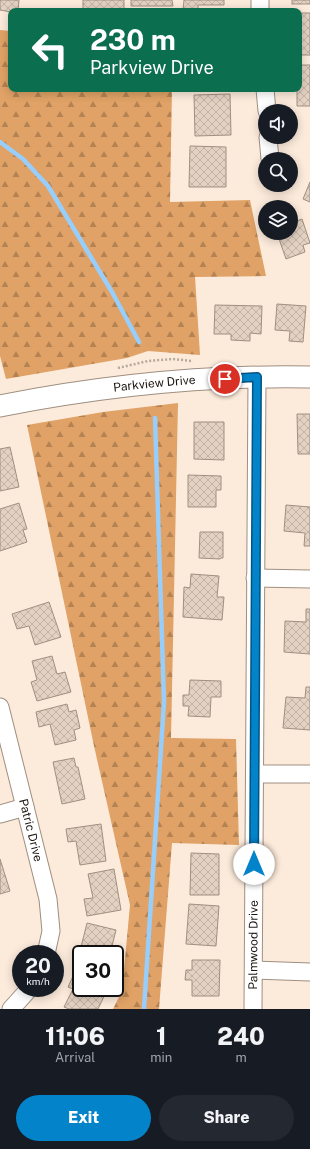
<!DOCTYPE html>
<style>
body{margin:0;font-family:"Public Sans",sans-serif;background:#242831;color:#f1f3f6;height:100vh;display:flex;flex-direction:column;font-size:15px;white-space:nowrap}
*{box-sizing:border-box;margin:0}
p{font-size:13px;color:#9ea1a6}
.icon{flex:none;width:22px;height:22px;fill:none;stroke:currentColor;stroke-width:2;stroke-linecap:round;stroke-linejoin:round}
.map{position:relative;height:1009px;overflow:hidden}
.drawer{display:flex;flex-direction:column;background:#171b24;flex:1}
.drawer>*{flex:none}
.guide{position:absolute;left:8px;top:8px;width:294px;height:84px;border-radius:8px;box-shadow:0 2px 10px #0003;background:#0b6e4f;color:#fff;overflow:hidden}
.buttons{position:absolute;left:258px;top:104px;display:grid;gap:8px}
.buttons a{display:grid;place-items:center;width:40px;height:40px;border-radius:50%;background:#171b24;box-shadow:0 2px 10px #0003;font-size:20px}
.speed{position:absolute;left:12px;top:945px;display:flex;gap:8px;font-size:20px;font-weight:700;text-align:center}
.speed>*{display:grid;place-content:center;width:52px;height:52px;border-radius:50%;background:#171b24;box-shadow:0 2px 10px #0003;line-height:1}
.speed small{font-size:10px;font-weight:400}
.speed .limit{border:2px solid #111;border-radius:6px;background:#fff;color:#111}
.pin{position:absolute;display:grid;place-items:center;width:34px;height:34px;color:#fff;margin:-17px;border:2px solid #fff;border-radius:50%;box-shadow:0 1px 4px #0007}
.me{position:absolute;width:44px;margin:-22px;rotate:0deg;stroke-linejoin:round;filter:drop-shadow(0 0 3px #0008)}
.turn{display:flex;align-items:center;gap:14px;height:84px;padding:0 16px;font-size:18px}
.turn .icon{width:52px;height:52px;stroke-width:2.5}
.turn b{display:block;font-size:28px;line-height:34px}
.eta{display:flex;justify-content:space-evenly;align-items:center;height:68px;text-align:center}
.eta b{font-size:24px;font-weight:800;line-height:28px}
.primary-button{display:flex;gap:8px;margin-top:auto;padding:8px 16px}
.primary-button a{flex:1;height:46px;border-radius:24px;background:#0383ca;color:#fff;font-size:16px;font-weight:800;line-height:46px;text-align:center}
.primary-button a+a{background:#242831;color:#f1f3f6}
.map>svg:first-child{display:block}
.forest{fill:url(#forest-firs)}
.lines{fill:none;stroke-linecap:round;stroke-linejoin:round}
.stream{stroke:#98cefb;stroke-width:4.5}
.building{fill:url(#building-cross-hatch);stroke:#a09081}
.minor-casing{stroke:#9f8f81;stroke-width:19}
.tertiary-casing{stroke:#9f8f81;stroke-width:23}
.path{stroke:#b6a89b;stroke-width:2.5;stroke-dasharray:2 2;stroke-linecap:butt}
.minor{stroke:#fff;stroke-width:17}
.tertiary{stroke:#fff;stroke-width:21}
.route-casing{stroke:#025583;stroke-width:10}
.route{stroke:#0383ca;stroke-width:7}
.labels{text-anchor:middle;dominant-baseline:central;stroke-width:3;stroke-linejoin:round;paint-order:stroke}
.street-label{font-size:12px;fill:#1c1611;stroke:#fefbf8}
</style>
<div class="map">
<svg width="310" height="1009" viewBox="0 0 310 1009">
<defs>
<pattern id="forest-firs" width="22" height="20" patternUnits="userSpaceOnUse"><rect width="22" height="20" fill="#e0a266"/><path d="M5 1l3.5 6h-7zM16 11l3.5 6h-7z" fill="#b58353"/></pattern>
<pattern id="building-cross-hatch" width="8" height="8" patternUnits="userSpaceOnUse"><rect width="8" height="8" fill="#e3d1c2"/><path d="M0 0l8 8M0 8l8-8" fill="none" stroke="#c2b3a6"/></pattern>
</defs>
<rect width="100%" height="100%" fill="#fcebdb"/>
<g class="forest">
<path d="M 0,30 L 11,31 L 11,89 L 172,89 L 170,202 L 250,200 L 266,276 L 195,277 L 200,355 L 148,351 L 127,358 L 6,379 L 0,356 Z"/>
<path d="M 178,403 L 171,738 L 236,739 L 239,845 L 172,843 L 159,1009 L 113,1009 L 122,991 L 130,905 L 94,746 L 27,425 L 103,412 Z"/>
</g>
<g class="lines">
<g class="stream">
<path d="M 0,142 L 23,159 L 48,186 L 112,292 L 139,342"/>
<path d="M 144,1009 L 164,702 L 155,418"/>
</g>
</g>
<g class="building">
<path d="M 0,0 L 19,0 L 18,11 L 11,11 L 11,12 L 0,10 Z"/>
<rect x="83" y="0" width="41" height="10"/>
<path d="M 131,0 L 172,0 L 173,6 L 131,6 Z"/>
<path d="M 184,0 L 224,0 L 224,5 L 198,5 L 198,10 L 183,10 Z"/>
<rect x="292" y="0" width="18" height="4"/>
<rect x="299" y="13" width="11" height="42"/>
<path d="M 299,65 L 310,65 L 310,106 L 297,106 L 297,89 L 299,89 Z"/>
<path d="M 230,94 L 231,135 L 195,136 L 194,95 Z"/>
<path d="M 190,146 L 226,147 L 226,187 L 189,187 Z"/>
<path d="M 310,182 L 310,202 L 303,199 Z"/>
<path d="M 302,219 L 310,243 L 303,245 L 305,252 L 286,259 L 277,233 L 291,233 L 291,223 Z"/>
<path d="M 277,304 L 306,306 L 303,342 L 289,341 L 290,331 L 275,330 Z"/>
<path d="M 215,305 L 262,306 L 261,334 L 250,333 L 250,341 L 231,340 L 231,334 L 214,334 Z"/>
<path d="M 297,414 L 310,414 L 310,454 L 298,454 Z"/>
<path d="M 194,422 L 224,422 L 224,460 L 194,459 Z"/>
<path d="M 10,447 L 19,487 L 0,491 L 0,449 Z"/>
<path d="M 188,475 L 221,476 L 221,490 L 216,490 L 216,507 L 188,507 Z"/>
<path d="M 19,503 L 27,529 L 23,530 L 27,542 L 0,551 L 0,509 Z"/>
<path d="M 286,505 L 310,507 L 310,546 L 304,546 L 305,533 L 284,531 Z"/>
<path d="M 200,532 L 223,532 L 223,558 L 221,558 L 220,559 L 199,558 Z"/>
<path d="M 191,574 L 219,576 L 217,597 L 224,597 L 222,620 L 183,617 L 184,587 L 190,588 Z"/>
<path d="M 49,602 L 61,637 L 35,645 L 29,626 L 17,629 L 12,614 Z"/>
<path d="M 306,609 L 310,609 L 310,654 L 284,652 L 285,621 L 306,622 Z"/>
<path d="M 52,656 L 57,674 L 65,672 L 71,692 L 37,701 L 31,682 L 37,680 L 32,661 Z"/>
<path d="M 190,680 L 221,681 L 221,697 L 211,697 L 210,717 L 188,716 L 189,706 L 183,706 L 183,695 L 189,695 Z"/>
<path d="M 306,687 L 310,687 L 310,730 L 283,728 L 286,697 L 305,698 Z"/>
<path d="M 67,704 L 69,712 L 76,710 L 80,728 L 74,730 L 76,740 L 55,745 L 50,724 L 39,727 L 36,712 Z"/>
<path d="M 74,758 L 76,767 L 78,767 L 85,799 L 62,804 L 53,762 Z"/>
<path d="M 101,824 L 106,861 L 80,865 L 76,841 L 68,842 L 66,829 Z"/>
<path d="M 191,853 L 219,854 L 219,895 L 190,895 Z"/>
<path d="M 0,859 L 10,891 L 0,894 Z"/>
<path d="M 114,869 L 121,910 L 87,916 L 84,899 L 93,898 L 88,874 Z"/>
<path d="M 189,904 L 219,906 L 216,946 L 186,944 Z"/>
<path d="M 87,923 L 116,930 L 110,954 L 81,954 L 81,960 L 78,959 Z"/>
<path d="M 192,960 L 220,960 L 219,996 L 192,996 L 192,980 L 185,980 L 186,970 L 192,970 Z"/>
<path d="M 75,972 L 81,975 L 81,988 L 108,988 L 98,1009 L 69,1009 L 64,1007 L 73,989 L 68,987 Z"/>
</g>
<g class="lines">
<g class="minor-casing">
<g id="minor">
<path d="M 260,0 L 260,11"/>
<path d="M 265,89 L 267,111"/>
<path d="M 268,137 L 270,159"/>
<path d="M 255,578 L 310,579"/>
<path id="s1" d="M 0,707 L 48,899 L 51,931 L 46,954"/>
<path d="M 255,774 L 310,774"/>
<path d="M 0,814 L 25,807"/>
<path d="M 254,970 L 310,972"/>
<path d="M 11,1009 L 30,988"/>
<path id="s2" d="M 253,1009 L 257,377"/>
</g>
</g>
<g class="tertiary-casing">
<g id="tertiary">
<path id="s3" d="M 0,406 C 101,386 207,375 310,377"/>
</g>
</g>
<path class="path" d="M 118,368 L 148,361 L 173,359 L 192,361"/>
<use href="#minor" class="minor"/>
<use href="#tertiary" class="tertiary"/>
</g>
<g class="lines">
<g class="route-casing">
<path id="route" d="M 225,379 L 257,377 L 254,864"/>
</g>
<use href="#route" class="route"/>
</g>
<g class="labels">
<g class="street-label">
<text stroke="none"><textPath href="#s3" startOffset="156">Parkview Drive</textPath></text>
<text stroke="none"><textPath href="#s1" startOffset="127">Patric Drive</textPath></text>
<text stroke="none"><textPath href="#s2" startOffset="64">Palmwood Drive</textPath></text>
</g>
</g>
</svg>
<div class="buttons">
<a><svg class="icon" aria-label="sound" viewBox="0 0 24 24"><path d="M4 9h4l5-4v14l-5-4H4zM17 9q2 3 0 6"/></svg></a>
<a><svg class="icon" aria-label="search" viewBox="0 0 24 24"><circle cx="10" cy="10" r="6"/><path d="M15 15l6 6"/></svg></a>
<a><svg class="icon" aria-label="layers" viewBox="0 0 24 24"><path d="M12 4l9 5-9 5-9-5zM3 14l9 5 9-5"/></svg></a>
</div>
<div class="speed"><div>20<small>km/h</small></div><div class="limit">30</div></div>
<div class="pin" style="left:225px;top:379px;background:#d93025"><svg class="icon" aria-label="arrive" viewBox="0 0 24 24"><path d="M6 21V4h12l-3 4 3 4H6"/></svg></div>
<svg class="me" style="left:254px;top:864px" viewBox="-20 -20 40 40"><circle r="19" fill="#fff"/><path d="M0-13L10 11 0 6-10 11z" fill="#0383ca"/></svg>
<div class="guide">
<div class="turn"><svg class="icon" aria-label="left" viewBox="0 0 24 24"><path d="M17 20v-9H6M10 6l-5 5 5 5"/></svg><div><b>230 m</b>Parkview Drive</div></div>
</div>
</div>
<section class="drawer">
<div class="eta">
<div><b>11:06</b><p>Arrival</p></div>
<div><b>1</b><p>min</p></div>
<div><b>240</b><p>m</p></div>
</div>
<div class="primary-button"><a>Exit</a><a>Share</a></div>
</section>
